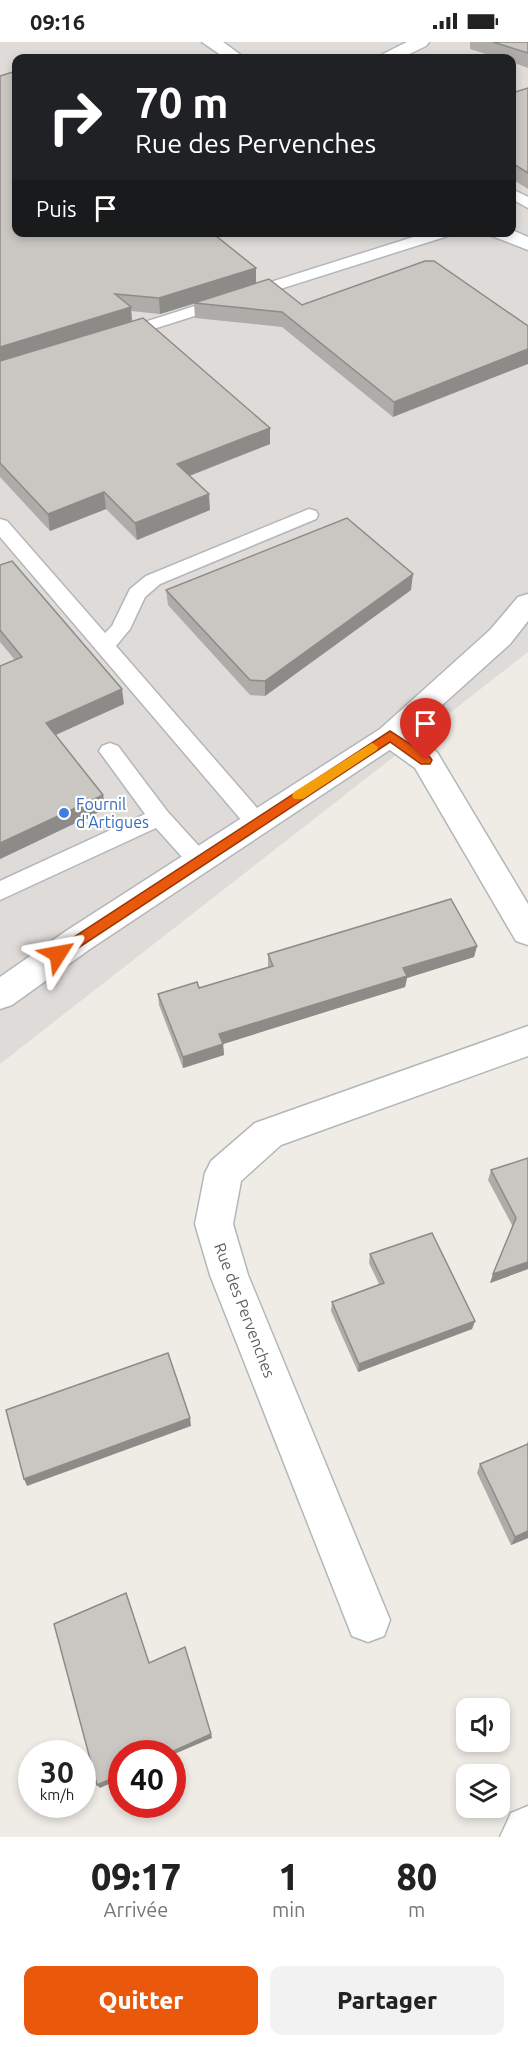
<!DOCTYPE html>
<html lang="fr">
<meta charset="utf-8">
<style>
body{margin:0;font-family:Ubuntu,sans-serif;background:#f2f2f2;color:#222;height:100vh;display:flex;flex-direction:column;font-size:22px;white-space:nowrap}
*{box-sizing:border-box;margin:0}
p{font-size:20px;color:#767676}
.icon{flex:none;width:33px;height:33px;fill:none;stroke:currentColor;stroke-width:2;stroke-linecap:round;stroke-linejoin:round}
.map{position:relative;height:1795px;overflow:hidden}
.sheet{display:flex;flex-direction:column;background:#fff;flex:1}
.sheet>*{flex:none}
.guide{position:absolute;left:12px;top:12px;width:504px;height:183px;border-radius:12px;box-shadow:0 3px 9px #0003;background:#202124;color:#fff;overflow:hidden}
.buttons{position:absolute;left:456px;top:1656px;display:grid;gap:12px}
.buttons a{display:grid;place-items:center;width:54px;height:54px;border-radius:12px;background:#fff;box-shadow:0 3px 9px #0003;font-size:30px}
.speed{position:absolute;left:18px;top:1698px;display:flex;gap:12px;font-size:30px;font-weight:700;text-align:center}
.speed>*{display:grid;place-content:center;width:78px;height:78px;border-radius:50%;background:#fff;box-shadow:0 3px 9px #0003;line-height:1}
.speed small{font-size:15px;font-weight:400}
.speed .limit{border:9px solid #d22;background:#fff;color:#111}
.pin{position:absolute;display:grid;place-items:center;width:51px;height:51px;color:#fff;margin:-62px -26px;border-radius:50% 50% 50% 0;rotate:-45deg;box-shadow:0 0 6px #0007}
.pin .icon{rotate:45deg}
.me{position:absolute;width:66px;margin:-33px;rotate:56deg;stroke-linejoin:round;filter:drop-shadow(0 0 4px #0008)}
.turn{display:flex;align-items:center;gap:21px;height:126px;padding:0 24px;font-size:27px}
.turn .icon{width:78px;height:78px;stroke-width:2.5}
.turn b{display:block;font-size:42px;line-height:51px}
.then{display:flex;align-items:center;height:57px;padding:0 24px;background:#0003;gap:12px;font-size:22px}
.eta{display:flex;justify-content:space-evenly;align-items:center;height:102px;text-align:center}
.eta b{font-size:36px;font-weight:800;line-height:42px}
.button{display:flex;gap:12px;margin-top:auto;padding:12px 24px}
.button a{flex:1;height:69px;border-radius:12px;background:#ea580c;color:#fff;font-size:24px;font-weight:800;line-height:69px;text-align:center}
.button a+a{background:#f2f2f2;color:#222}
.status{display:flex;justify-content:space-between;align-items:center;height:42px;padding:0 30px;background:#fff;direction:ltr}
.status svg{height:16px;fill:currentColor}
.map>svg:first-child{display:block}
.industrial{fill:#dedbd8;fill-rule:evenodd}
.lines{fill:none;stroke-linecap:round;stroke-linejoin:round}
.lane-casing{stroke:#b3b6ba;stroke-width:3}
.street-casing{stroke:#b3b6ba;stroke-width:3}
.secondary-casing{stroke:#b2b6ba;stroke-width:3}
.lane{fill:#fff;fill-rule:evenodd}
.street{fill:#fff;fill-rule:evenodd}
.secondary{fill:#fff;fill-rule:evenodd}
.wall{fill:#aeaba8}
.shaded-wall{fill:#8d8b88}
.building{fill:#cac7c3;stroke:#8d8b88;stroke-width:1.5}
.route{fill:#ea580c;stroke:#983908;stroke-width:1.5}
.slow{fill:#f59e0b}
.shop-dot{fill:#3f7fe0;stroke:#fff;stroke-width:2}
.labels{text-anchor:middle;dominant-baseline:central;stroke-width:4.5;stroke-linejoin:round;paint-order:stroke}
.shop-label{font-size:16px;fill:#366cbe;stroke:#fff;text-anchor:start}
.street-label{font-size:16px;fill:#5d6266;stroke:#fff}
</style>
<div class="status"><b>09:16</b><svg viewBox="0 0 49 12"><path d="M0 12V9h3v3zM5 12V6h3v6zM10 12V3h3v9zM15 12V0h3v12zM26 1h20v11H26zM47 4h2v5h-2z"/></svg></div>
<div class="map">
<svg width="528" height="1795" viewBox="0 0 528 1795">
<rect width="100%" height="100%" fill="#efece6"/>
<path class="industrial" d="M 0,0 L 528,0 L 528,610 L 0,1022 ZM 16,16 L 512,16 L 512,190 L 16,190 Z"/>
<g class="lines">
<g class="lane-casing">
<g id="lane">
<path d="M 512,147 L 528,155 L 528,166 L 512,157 Z"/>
<path d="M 429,190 L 453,190 L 451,193 L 128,295 L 116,295 L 114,292 L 116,289 Z"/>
<path d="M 309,467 L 316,469 L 318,473 L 316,477 L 160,542 L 145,555 L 130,587 L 116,604 L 265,775 L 268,781 L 265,787 L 257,789 L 249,787 L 0,495 L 0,477 L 7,479 L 105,591 L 112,584 L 130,547 L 146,534 Z"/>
<path d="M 110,701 L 118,704 L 167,769 L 207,813 L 210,819 L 207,825 L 199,828 L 191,825 L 156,786 L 0,858 L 0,839 L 145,772 L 99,709 L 102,704 Z"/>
</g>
</g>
<g class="street-casing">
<g id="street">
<path d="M 202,0 L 223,0 L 245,16 L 225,16 Z"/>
<path d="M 407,0 L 429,0 L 426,4 L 401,16 L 380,16 L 383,12 Z"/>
<path d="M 512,188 L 528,195 L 528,208 L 492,194 L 489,190 L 512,190 Z"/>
<path d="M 390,684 L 400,687 L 437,710 L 528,862 L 528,903 L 516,899 L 415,726 L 380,701 L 375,694 L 380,687 Z"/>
<path d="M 528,984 L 528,1014 L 281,1103 L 241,1139 L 233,1182 L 248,1233 L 390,1578 L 384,1594 L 368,1600 L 352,1594 L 210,1233 L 195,1182 L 205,1131 L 211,1119 L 255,1081 Z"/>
<path d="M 528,1764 L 528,1795 L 500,1795 L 511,1771 Z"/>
</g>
</g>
<g class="secondary-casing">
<path id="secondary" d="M 528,552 L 528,579 L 510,602 L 400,701 L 90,907 L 12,963 L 0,967 L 0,935 L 66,889 L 380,687 L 490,588 L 518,555 Z"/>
</g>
<use href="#lane" class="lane"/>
<use href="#street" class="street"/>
<use href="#secondary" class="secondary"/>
</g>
<g class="wall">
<path d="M 470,0 L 528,0 L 528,26 L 512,20 L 512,16 L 499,16 L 470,7 Z"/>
<path d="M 0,34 L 16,190 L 256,226 L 256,242 L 302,263 L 425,219 L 393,375 L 282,285 L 195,276 L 194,262 L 160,272 L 131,269 L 132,279 L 270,386 L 270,402 L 190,434 L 210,468 L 137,498 L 106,467 L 50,489 L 0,435 Z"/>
<path d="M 528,46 L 528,147 L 512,137 L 512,51 Z"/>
<path d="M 0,523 L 124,662 L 55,693 L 103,753 L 105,767 L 0,817 L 15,618 L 0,600 Z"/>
<path d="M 166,548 L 411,548 L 265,654 L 250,653 L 168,563 Z"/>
<path d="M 477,904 L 474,915 L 407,936 L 405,945 L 223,1002 L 224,1013 L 183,1026 L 159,963 L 158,952 L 199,946 L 268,925 L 268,912 Z"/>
<path d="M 528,1116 L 528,1227 L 490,1241 L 513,1185 L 488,1138 L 491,1128 Z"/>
<path d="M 370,1212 L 475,1279 L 472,1287 L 358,1330 L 331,1269 L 332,1260 L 379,1242 L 369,1221 Z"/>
<path d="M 528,1399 L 528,1496 L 511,1503 L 477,1431 L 480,1422 L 526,1403 Z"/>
</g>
<g class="shaded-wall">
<path d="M 256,226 L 256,242 L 160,272 L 159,256 Z"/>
<path d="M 131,265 L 132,281 L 0,323 L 0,305 Z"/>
<path d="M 528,307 L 528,322 L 393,375 L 394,360 Z"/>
<path d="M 270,386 L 270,402 L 178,438 L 177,422 Z"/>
<path d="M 104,450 L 106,467 L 50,489 L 48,472 Z"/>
<path d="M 209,452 L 210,468 L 137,498 L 135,481 Z"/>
<path d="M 413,532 L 411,548 L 265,654 L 265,639 Z"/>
<path d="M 122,647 L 124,662 L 49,696 L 46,681 Z"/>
<path d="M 103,753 L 105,767 L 0,817 L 0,801 Z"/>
<path d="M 477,904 L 474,915 L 407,936 L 405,945 L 220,1003 L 219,992 L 403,926 Z"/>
<path d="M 223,1002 L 224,1013 L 183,1026 L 183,1015 Z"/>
<path d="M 528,1220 L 528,1227 L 490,1241 L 493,1232 Z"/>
<path d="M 475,1279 L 472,1287 L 358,1330 L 359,1322 Z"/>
<path d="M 190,1376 L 191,1384 L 27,1444 L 24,1437 Z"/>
<path d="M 528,1489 L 528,1496 L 511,1503 L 515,1495 Z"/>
<path d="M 211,1692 L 212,1696 L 172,1713 L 172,1712 L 167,1712 Z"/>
<path d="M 122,1732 L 122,1736 L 100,1746 L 97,1743 Z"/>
</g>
<g class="building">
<path d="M 493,0 L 528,0 L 528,11 Z"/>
<path d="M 16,29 L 16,190 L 211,190 L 256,226 L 159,256 L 115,252 L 131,265 L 0,305 L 0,34 Z"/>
<path d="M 528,46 L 528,131 L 512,121 L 512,51 Z"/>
<path d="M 425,219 L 434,219 L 528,284 L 528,307 L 394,360 L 282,270 L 194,261 L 269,237 L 302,263 Z"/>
<path d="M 143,276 L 270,386 L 177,422 L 209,452 L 135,481 L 104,450 L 48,472 L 0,421 L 0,319 Z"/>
<path d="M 347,476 L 413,532 L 265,639 L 250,638 L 166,548 Z"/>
<path d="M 12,519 L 122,647 L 46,681 L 103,753 L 0,801 L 0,624 L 22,615 L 0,588 L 0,523 Z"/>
<path d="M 451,857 L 477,904 L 403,926 L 407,934 L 219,992 L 223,1002 L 183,1015 L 158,952 L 197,940 L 199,946 L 273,924 L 268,912 Z"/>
<path d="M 528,1116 L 528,1220 L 493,1232 L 516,1176 L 491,1128 Z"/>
<path d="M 432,1191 L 475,1279 L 359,1322 L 332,1260 L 384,1241 L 370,1212 Z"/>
<path d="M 168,1311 L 190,1376 L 24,1437 L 6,1368 Z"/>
<path d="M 528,1402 L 528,1489 L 515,1495 L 480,1422 Z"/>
<path d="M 126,1551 L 149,1621 L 185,1605 L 211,1692 L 167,1712 L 122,1712 L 122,1732 L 97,1743 L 54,1582 Z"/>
</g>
<path class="route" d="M 390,689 L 430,715 L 432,718 L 430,722 L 421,722 L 390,700 L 63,916 L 54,916 L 52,912 L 54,908 Z"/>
<path class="slow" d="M 372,701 L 378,705 L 377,708 L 303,757 L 294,757 L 292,754 L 294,750 Z"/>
<circle class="shop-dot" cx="64" cy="771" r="6"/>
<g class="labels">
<g class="shop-label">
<text x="76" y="762">Fournil<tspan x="76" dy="18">d'Artigues</tspan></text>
</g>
<g class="street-label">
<text transform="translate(245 1268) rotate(69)">Rue des Pervenches</text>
</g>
</g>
</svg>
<div class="buttons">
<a><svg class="icon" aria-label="sound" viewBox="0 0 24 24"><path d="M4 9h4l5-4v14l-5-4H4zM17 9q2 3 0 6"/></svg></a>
<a><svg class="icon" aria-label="layers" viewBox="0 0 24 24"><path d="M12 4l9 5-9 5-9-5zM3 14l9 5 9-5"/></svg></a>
</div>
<div class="speed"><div>30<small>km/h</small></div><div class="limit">40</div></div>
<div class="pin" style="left:426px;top:718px;background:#d93025"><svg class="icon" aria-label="arrive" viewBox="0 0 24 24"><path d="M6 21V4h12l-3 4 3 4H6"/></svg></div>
<svg class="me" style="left:58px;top:912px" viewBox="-20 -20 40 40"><path d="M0-17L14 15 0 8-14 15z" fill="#ea580c" stroke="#fff" stroke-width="4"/></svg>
<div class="guide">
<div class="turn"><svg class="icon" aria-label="right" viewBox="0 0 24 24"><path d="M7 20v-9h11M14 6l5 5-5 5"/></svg><div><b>70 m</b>Rue des Pervenches</div></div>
<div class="then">Puis<svg class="icon" aria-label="arrive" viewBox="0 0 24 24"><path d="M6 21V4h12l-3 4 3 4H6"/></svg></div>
</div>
</div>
<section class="sheet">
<div class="eta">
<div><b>09:17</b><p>Arrivée</p></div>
<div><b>1</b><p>min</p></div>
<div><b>80</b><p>m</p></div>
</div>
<div class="button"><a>Quitter</a><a>Partager</a></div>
</section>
